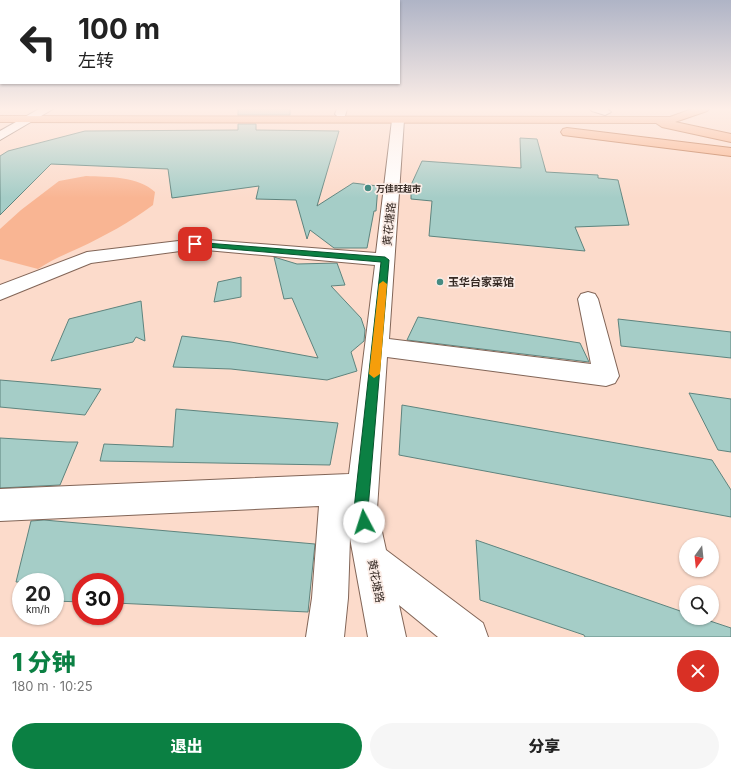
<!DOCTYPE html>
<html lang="zh">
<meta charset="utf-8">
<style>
body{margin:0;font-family:Inter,"Noto Sans SC",sans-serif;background:#f6f6f6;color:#222;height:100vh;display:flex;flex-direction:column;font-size:15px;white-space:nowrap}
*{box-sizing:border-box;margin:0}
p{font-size:13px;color:#767676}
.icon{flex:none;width:22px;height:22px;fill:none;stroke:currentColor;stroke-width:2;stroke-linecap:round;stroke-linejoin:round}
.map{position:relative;height:637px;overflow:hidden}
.sheet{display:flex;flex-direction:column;background:#fff;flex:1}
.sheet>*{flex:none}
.hud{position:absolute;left:0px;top:0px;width:400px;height:84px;box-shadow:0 1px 3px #0004;background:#fff;color:#222;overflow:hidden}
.needle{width:26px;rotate:195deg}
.fabs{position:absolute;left:679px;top:537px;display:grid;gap:8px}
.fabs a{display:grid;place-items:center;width:40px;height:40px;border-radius:50%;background:#fff;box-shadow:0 1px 3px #0004;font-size:20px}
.speed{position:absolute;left:12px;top:573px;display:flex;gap:8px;font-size:20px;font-weight:700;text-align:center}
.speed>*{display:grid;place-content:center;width:52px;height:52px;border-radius:50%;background:#fff;box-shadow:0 1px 3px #0004;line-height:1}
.speed small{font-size:10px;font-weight:400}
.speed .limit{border:6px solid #d22;background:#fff;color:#111}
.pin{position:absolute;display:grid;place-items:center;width:34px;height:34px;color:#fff;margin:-17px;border-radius:8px;box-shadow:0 2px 6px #0006}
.me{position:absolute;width:44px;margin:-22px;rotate:355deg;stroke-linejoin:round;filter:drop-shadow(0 0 3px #0008)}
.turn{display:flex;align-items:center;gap:14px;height:84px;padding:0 12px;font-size:18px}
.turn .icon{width:52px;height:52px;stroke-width:2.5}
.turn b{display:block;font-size:28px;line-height:34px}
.round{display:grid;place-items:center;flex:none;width:42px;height:42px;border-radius:21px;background:#f6f6f6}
.headline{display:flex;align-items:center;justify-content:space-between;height:68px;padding:0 12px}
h1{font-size:24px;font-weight:800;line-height:30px;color:#0b8043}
.button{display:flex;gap:8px;margin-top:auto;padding:8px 12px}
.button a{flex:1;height:46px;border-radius:24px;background:#0b8043;color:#fff;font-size:16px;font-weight:800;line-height:46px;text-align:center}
.button a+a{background:#f6f6f6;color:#222}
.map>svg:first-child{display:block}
.water{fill:#f9b593}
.building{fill:#a5cdc7;stroke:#5e847e}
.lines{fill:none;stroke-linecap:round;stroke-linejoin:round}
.minor-casing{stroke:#826557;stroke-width:2}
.tertiary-casing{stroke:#826557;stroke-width:2}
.primary-casing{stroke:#b25f30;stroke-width:2}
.minor{fill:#fff;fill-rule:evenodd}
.tertiary{fill:#fff;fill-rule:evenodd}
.primary{fill:#f9b087;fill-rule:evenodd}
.route{fill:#0b8043;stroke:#07532c}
.slow{fill:#f59e0b}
.poi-dot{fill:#458b82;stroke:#fbede7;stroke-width:1.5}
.labels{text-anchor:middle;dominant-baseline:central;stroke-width:3.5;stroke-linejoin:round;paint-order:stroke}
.far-poi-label{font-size:9px;font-weight:bold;fill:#362a24;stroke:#fbede7;text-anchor:start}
.street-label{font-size:11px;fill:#362a24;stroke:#fbede7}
.poi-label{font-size:11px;font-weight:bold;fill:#362a24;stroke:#fbede7;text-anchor:start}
</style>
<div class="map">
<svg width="731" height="637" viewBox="0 0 731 637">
<rect width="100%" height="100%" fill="#fcdbcb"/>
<path class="water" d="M 86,176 C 109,177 138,176 155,192 L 153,205 C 130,222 105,236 79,248 C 64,255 51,260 38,269 L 0,259 L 0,229 L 21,210 L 59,181 Z"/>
<g class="building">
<rect x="238" y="109" width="52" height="6"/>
<path d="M 238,124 L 256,124 L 256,130 L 339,131 L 317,206 L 353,183 L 378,186 L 376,211 L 374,211 L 367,248 L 334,248 L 310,230 L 307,239 L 296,200 L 256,199 L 259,186 L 172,198 L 168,169 L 51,164 L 0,215 L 0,156 L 8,151 L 85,131 L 238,130 Z"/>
<path d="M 520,138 L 537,139 L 546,172 L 598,175 L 598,178 L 618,180 L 629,225 L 575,227 L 585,251 L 429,236 L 432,201 L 411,199 L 411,185 L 422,161 L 521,168 Z"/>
<path d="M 274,257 L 297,264 L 337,263 L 345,285 L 331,286 L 361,318 L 365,330 L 364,341 L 351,352 L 357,371 L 327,380 L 231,369 L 173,367 L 182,336 L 231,342 L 318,358 L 292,298 L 284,299 Z"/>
<path d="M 241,277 L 241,297 L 214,302 L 218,282 Z"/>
<path d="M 141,301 L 145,341 L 136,337 L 133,342 L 51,361 L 69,319 Z"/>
<path d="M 418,317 L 580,343 L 589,362 L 407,340 Z"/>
<path d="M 618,319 L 731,332 L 731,358 L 621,346 Z"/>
<path d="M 0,380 L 47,384 L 101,389 L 85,415 L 0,407 Z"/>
<path d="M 689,393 L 731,399 L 731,452 L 718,450 Z"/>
<path d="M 402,405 L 712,460 L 731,490 L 731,517 L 399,455 Z"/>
<path d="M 176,409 L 338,423 L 330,465 L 100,461 L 104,444 L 173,447 Z"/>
<path d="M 0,438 L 67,442 L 78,442 L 60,485 L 0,488 Z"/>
<path d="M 44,520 L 315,544 L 308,612 L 115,603 L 115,582 L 81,582 L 81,602 L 55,601 L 55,582 L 16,582 L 31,521 Z"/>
<path d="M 476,540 L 686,613 L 686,618 L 701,618 L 731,628 L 731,637 L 585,637 L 584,635 L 480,600 Z"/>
</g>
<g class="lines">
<g class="minor-casing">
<g id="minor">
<path d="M 39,109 L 53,109 L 0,140 L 0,131 Z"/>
<path d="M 337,109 L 347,109 L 345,116 L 337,116 L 335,114 Z"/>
<path d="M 398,117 L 404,120 L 389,339 L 591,364 L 578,299 L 581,294 L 588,292 L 595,294 L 598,299 L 619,376 L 615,383 L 606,386 L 387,357 L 377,509 L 386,550 L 483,623 L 488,637 L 438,637 L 399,605 L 406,637 L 368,637 L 350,538 L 348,598 L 344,637 L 306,637 L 312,598 L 319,506 L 0,521 L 0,489 L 349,474 L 375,265 L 195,249 L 91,263 L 0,300 L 0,285 L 87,252 L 195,239 L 376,253 L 392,120 Z"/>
</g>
</g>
<g class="tertiary-casing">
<path id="tertiary" d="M 590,109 L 607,109 L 611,112 L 605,115 L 592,111 Z"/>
</g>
<g class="primary-casing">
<g id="primary">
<path d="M 692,109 L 709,109 L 707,111 L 675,122 L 731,134 L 731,142 L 662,127 L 656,123 L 0,122 L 0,116 L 670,117 Z"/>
<path d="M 567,128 L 731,148 L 731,156 L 563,135 L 561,132 L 563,129 Z"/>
</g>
</g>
<use href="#minor" class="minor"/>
<use href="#tertiary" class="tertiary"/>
<use href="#primary" class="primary"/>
</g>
<linearGradient id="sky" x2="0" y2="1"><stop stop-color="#afb4c6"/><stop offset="0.55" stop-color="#feefe8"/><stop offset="1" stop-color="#feefe8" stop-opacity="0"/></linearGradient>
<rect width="731" height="198" fill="url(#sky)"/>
<path class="route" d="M 193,242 L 385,257 L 389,260 L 368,509 L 370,522 L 368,527 L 364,529 L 359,527 L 354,509 L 381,262 L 195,246 L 193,245 Z"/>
<path class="slow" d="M 383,281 L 387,284 L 380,374 L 374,378 L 369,374 L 379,284 Z"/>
<g class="poi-dot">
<circle cx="368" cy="188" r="4"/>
<circle cx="440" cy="282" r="4"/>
</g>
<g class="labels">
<g class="far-poi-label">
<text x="376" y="188">万佳旺超市</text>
</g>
<g class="street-label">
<text transform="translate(389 224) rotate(-84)">黄花塘路</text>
<text transform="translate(376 581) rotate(79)">黄花塘路</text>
</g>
<g class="poi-label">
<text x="448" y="282">玉华台家菜馆</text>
</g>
</g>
</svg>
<div class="fabs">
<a><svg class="needle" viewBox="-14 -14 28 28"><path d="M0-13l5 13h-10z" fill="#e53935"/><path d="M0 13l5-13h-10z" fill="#767676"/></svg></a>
<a><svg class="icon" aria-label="search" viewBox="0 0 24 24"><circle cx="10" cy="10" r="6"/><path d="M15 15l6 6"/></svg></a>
</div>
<div class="speed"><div>20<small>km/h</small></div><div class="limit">30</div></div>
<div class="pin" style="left:195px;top:244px;background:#d93025"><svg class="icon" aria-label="arrive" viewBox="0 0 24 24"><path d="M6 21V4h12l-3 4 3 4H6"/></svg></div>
<svg class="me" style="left:364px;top:522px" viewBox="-20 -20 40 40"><circle r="19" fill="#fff"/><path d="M0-13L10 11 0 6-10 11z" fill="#0b8043"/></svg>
<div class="hud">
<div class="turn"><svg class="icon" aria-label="left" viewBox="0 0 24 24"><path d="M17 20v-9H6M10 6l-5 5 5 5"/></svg><div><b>100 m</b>左转</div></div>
</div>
</div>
<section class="sheet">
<div class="headline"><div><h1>1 分钟</h1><p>180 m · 10:25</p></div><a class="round" style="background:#d93025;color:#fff"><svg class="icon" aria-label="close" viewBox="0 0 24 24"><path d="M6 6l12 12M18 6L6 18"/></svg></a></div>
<div class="button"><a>退出</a><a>分享</a></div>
</section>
